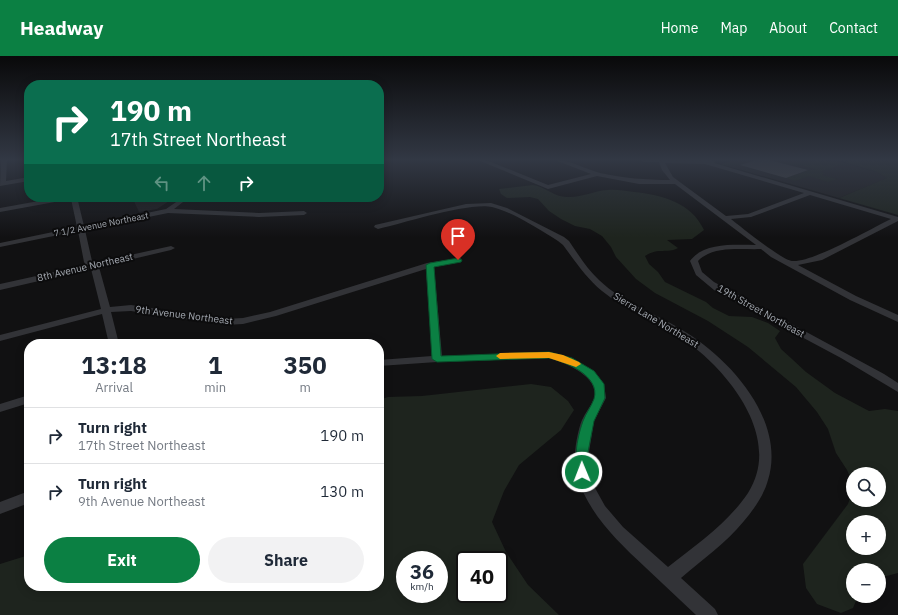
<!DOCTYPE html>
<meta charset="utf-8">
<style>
body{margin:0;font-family:"IBM Plex Sans",sans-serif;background:#f2f2f3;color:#1f2937;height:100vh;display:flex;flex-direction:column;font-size:15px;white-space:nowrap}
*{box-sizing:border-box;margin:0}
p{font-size:13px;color:#747a83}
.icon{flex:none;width:22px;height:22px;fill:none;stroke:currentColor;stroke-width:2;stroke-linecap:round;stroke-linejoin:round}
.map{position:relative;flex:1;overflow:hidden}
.sheet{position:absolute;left:24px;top:283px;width:360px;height:252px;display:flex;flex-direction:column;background:#fff;border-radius:16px;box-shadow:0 2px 10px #0003}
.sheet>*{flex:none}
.top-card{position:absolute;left:24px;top:24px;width:360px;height:122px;border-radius:16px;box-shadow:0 2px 10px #0003;background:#0b6e4f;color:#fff;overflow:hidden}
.controls{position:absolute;left:846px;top:411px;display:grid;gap:8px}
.controls a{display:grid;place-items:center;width:40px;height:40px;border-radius:50%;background:#fff;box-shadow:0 2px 10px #0003;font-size:20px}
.speed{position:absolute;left:396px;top:495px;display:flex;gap:8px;font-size:20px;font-weight:700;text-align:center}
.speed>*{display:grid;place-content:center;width:52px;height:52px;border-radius:50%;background:#fff;box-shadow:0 2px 10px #0003;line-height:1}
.speed small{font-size:10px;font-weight:400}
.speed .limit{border:2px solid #111;border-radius:6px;background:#fff;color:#111}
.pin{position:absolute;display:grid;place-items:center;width:34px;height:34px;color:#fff;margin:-41px -17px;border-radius:50% 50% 50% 0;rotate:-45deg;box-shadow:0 0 4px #0007}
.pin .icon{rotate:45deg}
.me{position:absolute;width:44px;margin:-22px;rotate:359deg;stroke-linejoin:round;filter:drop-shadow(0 0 3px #0008)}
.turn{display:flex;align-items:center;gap:14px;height:84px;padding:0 20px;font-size:18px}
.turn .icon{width:52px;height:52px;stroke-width:2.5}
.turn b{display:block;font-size:28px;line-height:34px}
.lanes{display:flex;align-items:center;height:38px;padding:0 20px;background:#0003;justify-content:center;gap:20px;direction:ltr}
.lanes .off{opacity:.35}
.eta{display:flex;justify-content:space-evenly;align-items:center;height:68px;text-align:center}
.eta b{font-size:24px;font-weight:700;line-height:28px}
.button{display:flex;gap:8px;margin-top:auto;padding:8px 20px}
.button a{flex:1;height:46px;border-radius:24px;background:#0b8043;color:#fff;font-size:16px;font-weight:700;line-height:46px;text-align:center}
.button a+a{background:#f2f2f3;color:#1f2937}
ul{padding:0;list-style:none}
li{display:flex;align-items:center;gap:12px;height:56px;padding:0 20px;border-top:1px solid #e0e1e3}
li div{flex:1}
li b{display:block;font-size:15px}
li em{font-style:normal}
header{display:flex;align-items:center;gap:24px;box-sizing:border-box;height:56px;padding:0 20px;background:#0b8043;color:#fff}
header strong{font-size:19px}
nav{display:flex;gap:22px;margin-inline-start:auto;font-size:14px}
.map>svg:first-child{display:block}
.built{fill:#1d1d1f}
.green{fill:#1e241e;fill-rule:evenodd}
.building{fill:#434447}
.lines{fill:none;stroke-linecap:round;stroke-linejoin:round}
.minor{fill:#323337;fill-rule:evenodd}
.route{fill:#0b8043;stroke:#07532c}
.slow{fill:#f59e0b}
.labels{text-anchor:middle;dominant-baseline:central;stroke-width:4;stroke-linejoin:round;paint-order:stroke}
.far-street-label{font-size:9px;fill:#a4a9b1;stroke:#0c0c0d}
.street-label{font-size:10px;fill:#a4a9b1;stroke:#0c0c0d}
</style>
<header>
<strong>Headway</strong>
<nav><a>Home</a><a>Map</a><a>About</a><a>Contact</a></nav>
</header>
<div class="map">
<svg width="898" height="559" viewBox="0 0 898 559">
<rect width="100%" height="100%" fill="#111112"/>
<g class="built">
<path d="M 734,104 L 834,104 L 877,116 L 888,122 L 839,142 L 721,108 Z"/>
<path d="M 132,141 L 181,141 L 169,145 L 157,153 L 139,156 Z"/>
</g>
<g class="green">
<path d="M 817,104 L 826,104 L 842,108 L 820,116 L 825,117 L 822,119 L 837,123 L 828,126 L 809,120 L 795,125 L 786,122 L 810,114 L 817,114 L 801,109 Z"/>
<path d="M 837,104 L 898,104 L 898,159 L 839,142 L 887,122 L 877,116 Z"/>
<path d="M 533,129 C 546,131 554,141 567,141 C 581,142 593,135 607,134 C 616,133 625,135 634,136 C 662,139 691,146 704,174 L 692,183 L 667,184 L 678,192 C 667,198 659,191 645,200 L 649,208 L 658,216 L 665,226 L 706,246 L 713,252 L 729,260 L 752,261 L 768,267 L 780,275 L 775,282 L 781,293 L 792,303 L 806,316 L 835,337 L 869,355 L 885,353 L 898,355 L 898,517 L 879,522 L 879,514 L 853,514 L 853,540 L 858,540 L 853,552 L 841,557 L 817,548 L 806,532 L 803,508 L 848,448 L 853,433 L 853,444 L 879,444 L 879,418 L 853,418 L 853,428 L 847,414 L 836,397 L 828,373 L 817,356 L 796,331 L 748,291 L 708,265 L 655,237 L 636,223 L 616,201 L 611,191 L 602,180 L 590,173 L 575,170 L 561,163 L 549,155 L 538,143 L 530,141 L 507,142 L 501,138 L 499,133 ZM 853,466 L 879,466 L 879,492 L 853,492 Z"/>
<path d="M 531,328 L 551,331 L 568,345 L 574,354 L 561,374 L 519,409 L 504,435 L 492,466 L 506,496 L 528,529 L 559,559 L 0,559 L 0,508 L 29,499 L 29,530 L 379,530 L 379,344 L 388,341 L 422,340 ZM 405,504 L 439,504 L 439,538 L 405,538 ZM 465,504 L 499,504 L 499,538 L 465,538 Z"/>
</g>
<path class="building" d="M 757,104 L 769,104 L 808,114 L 786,122 L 740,109 Z"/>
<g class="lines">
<g class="minor">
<path d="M 1,104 L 7,104 L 6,125 L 29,121 L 29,125 L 0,130 Z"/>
<path d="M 478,104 L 486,104 L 548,129 L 591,118 L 555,104 C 571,104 585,113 600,117 C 624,122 646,124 670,124 L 662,114 L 659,106 L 644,106 L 641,104 L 712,104 L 715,106 L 714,107 L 898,161 L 898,165 L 822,204 L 798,209 L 856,240 L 898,259 L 898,266 L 850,244 L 771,201 L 761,193 C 742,194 713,189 698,205 L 702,216 L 714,226 L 884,318 L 898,327 L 898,336 L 841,302 L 714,234 L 696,219 L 690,205 C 704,186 734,189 756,189 L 675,128 L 639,128 L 597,120 L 548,133 ZM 665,107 L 705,108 L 804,137 L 748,158 L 726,160 L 673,121 ZM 810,139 L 891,163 C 870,173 812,207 792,205 C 782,204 741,171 731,163 L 751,161 Z"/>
<path d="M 61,141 L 77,141 L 84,170 L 166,153 L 179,144 L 190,141 L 201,141 L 183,146 L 174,153 L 259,157 L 304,155 L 307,157 L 304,159 L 259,161 L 168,157 L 85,174 L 92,205 L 94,207 L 171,190 L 175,192 L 171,194 L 99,211 L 110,251 L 131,249 L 225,263 L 243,262 L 270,256 L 427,207 L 461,202 L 461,206 L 434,211 L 442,300 L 549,296 L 572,302 L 594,315 L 604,328 L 606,342 L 594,365 L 589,396 L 589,416 L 595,432 L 605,450 L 623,471 L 668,511 C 697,488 727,468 748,437 C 784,381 726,311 680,281 C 655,264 625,254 602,235 C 586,222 575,205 563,189 L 558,185 C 540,174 513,156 492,151 C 469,146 404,167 378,173 L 374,171 L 375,169 L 466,148 L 491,147 L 507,152 L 564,181 L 569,185 C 578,198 587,213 599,224 C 624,248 658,258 687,277 C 732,305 786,366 768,424 C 764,439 754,453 744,465 C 726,487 702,504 681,522 L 715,553 L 718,559 L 696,559 C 679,543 662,527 645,511 C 616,484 588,457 576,418 C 572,406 577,376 582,364 C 585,357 591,350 594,343 C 601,321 564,306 549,302 L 437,306 L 379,310 L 379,304 L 432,300 L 426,213 L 276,260 L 243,268 L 225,269 L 131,255 L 111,256 L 119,288 L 109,288 L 102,258 L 0,285 L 0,279 L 101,253 L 91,213 L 0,234 L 0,228 L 86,209 L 84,206 L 78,175 L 0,191 L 0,187 L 77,171 L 71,143 L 0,156 L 0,152 Z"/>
<path d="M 29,339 L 29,347 L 0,356 L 0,348 Z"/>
<path d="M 29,435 L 29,447 L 0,458 L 0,446 Z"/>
</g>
</g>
<linearGradient id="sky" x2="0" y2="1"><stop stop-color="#09090a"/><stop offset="0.57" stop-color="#323844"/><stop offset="1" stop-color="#323844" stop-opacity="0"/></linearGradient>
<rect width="898" height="182" fill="url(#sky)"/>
<path class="route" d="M 458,202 L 462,204 L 461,206 L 434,211 L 441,300 L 549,296 L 572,302 L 594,315 L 604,328 L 605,342 L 594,365 L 588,396 L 588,416 L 586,419 L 582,421 L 577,419 C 575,414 576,407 576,401 C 576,390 579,376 583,365 C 586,357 591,351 594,343 C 601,320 566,306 549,302 L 437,306 L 432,303 L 426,209 L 430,207 Z"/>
<path class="slow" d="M 549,296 L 563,299 L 579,306 L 581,308 L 576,311 L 549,302 L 500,303 L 496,300 L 500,297 Z"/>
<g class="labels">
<g class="far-street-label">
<text transform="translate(101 168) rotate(-11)">7 1/2 Avenue Northeast</text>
</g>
<g class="street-label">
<text transform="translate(85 211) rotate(-13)">8th Avenue Northeast</text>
<text transform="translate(761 255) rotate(29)">19th Street Northeast</text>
<text transform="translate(184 259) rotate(7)">9th Avenue Northeast</text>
<text transform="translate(656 264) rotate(31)">Sierra Lane Northeast</text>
</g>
</g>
</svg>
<div class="controls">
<a><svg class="icon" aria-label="search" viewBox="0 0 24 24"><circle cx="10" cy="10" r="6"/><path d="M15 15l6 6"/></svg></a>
<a>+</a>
<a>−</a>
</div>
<div class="speed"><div>36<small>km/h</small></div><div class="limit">40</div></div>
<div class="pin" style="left:458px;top:204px;background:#d93025"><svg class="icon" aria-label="arrive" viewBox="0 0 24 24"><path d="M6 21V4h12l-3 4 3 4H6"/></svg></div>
<svg class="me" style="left:582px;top:416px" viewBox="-20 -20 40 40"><circle r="17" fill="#0b8043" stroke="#fff" stroke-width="3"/><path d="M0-11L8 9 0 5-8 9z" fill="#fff"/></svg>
<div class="top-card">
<div class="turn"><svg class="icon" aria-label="right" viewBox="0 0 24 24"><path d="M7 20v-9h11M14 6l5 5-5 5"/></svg><div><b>190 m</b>17th Street Northeast</div></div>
<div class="lanes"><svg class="icon off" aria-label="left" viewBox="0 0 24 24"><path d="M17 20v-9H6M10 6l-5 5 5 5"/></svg><svg class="icon off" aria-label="ahead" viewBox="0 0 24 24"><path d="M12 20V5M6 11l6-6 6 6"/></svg><svg class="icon" aria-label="right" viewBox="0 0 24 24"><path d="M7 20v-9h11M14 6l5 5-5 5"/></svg></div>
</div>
<section class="sheet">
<div class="eta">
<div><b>13:18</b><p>Arrival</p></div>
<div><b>1</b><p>min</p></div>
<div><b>350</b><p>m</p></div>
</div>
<ul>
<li><svg class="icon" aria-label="right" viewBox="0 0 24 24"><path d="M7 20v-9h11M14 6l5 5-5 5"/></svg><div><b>Turn right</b><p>17th Street Northeast</p></div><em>190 m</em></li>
<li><svg class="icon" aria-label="right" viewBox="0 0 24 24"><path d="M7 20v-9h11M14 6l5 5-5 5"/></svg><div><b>Turn right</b><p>9th Avenue Northeast</p></div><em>130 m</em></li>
</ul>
<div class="button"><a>Exit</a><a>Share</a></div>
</section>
</div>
